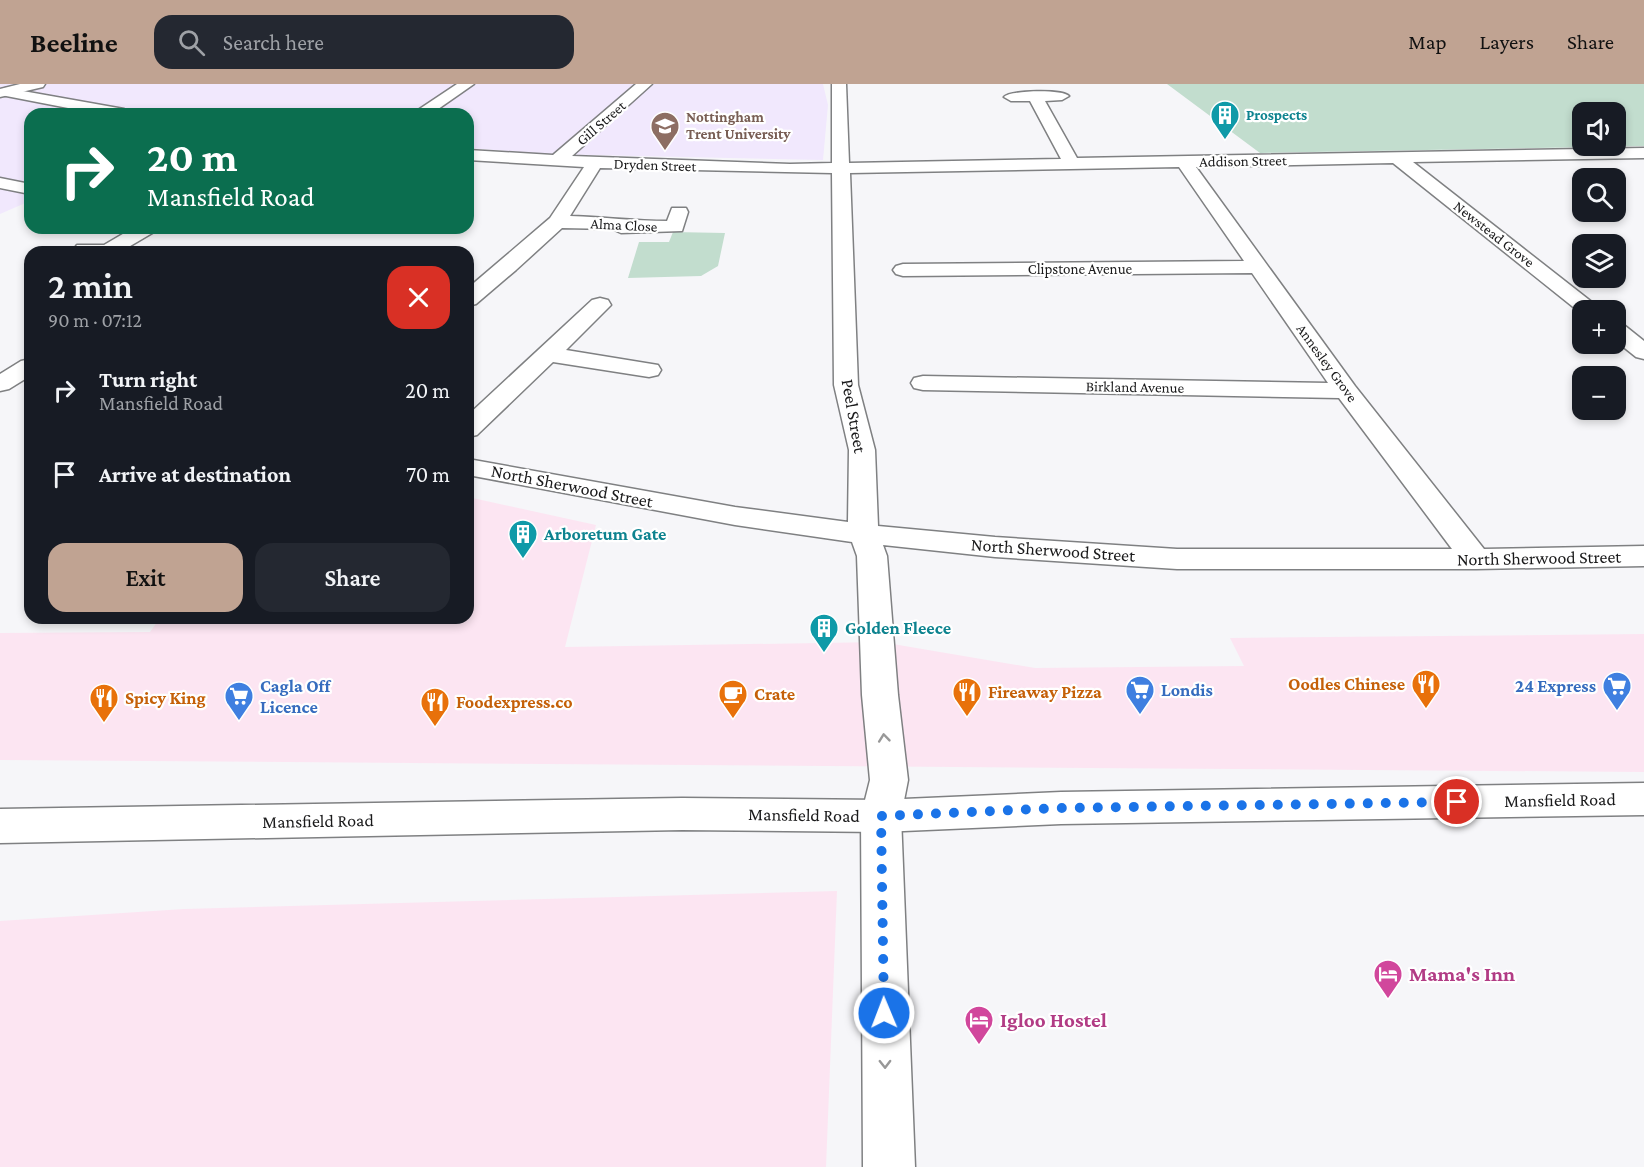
<!DOCTYPE html>
<meta charset="utf-8">
<style>
body{margin:0;font-family:"Crimson Pro",serif;background:#242831;color:#f1f3f6;height:100vh;display:flex;flex-direction:column;font-size:22px;white-space:nowrap}
*{box-sizing:border-box;margin:0}
p{font-size:20px;color:#9ea1a6}
.icon{flex:none;width:33px;height:33px;fill:none;stroke:currentColor;stroke-width:2;stroke-linecap:round;stroke-linejoin:round}
.map{position:relative;flex:1;overflow:hidden}
.details{position:absolute;left:24px;top:162px;width:450px;height:378px;display:flex;flex-direction:column;background:#171b24;border-radius:18px;box-shadow:0 3px 9px #0003}
.details>*{flex:none}
.top-card{position:absolute;left:24px;top:24px;width:450px;height:126px;border-radius:18px;box-shadow:0 3px 9px #0003;background:#0b6e4f;color:#fff;overflow:hidden}
.tools{position:absolute;left:1572px;top:18px;display:grid;gap:12px}
.tools a{display:grid;place-items:center;width:54px;height:54px;border-radius:12px;background:#171b24;box-shadow:0 3px 9px #0003;font-size:30px}
.pin{position:absolute;display:grid;place-items:center;width:51px;height:51px;color:#fff;margin:-26px;border:3px solid #fff;border-radius:50%;box-shadow:0 2px 6px #0007}
.me{position:absolute;width:66px;margin:-33px;rotate:359deg;stroke-linejoin:round;filter:drop-shadow(0 0 4px #0008)}
.turn{display:flex;align-items:center;gap:21px;height:126px;padding:0 24px;font-size:27px}
.turn .icon{width:78px;height:78px;stroke-width:2.5}
.turn b{display:block;font-size:42px;line-height:51px}
.round{display:grid;place-items:center;flex:none;width:63px;height:63px;border-radius:18px;background:#242831}
.headline{display:flex;align-items:center;justify-content:space-between;height:102px;padding:0 24px}
h1{font-size:36px;font-weight:600;line-height:45px}
.action{display:flex;gap:12px;margin-top:auto;padding:12px 24px}
.action a{flex:1;height:69px;border-radius:18px;background:#c0a392;color:#111;font-size:24px;font-weight:600;line-height:69px;text-align:center}
.action a+a{background:#242831;color:#f1f3f6}
ul{padding:0;list-style:none}
li{display:flex;align-items:center;gap:18px;height:84px;padding:0 24px}
li div{flex:1}
li b{display:block;font-size:22px}
li em{font-style:normal}
header{display:flex;align-items:center;gap:36px;box-sizing:border-box;height:84px;padding:0 30px;background:#c0a392;color:#111}
header strong{font-size:28px}
nav{display:flex;gap:33px;margin-inline-start:auto;font-size:21px}
.search{width:420px;height:54px;background:#242831;display:flex;align-items:center;gap:15px;box-sizing:border-box;padding:0 21px;border-radius:18px;color:#9ea1a6;font-size:22px}
.map>svg:first-child{display:block}
.commercial{fill:#fce5f2}
.education{fill:#f1e8fd}
.green{fill:#c2ddce;fill-rule:evenodd}
.lines{fill:none;stroke-linecap:round;stroke-linejoin:round}
.pedestrian-casing{stroke:#7f8082;stroke-width:3}
.minor-casing{stroke:#7f8082;stroke-width:3}
.primary-casing{stroke:#7f8082;stroke-width:3}
.pedestrian{fill:#fff;fill-rule:evenodd}
.minor{fill:#fff;fill-rule:evenodd}
.primary{fill:#fff;fill-rule:evenodd}
.oneway{stroke:#989898}
.route{stroke:#1a73e8;stroke-width:10;stroke-dasharray:0 18}
.labels{text-anchor:middle;dominant-baseline:central;stroke-width:4.5;stroke-linejoin:round;paint-order:stroke}
.far-culture-label{font-size:15px;font-weight:bold;fill:#0d838f;stroke:#fff;text-anchor:start}
.far-education-label{font-size:15px;font-weight:bold;fill:#785e54;stroke:#fff;text-anchor:start}
.far-street-label{font-size:15px;fill:#1a1a1b;stroke:#fff}
.street-label{font-size:18px;fill:#1a1a1b;stroke:#fff}
.culture-label{font-size:18px;font-weight:bold;fill:#0d838f;stroke:#fff;text-anchor:start}
.food-label{font-size:18px;font-weight:bold;fill:#c56008;stroke:#fff;text-anchor:start}
.shop-label{font-size:18px;font-weight:bold;fill:#366cbe;stroke:#fff;text-anchor:start}
.near-hotel-label{font-size:21px;font-weight:bold;fill:#b23c85;stroke:#fff;text-anchor:start}
</style>
<header>
<strong>Beeline</strong>
<div class="search"><svg class="icon" aria-label="search" viewBox="0 0 24 24"><circle cx="10" cy="10" r="6"/><path d="M15 15l6 6"/></svg>Search here</div>
<nav><a>Map</a><a>Layers</a><a>Share</a></nav>
</header>
<div class="map">
<svg width="1644" height="1083" viewBox="0 0 1644 1083">
<rect width="100%" height="100%" fill="#f6f6f9"/>
<g class="commercial">
<path d="M 468,413 L 596,441 L 565,563 L 881,558 L 1035,584 L 1244,582 L 1230,554 L 1644,550 L 1644,688 L 0,676 L 0,549 L 150,548 L 160,534 L 468,534 Z"/>
<path d="M 837,807 L 826,1083 L 0,1083 L 0,837 L 184,825 Z"/>
</g>
<path class="education" d="M 0,0 L 823,0 L 828,21 L 823,76 L 545,70 L 468,64 L 468,30 L 30,30 L 30,117 L 0,130 Z"/>
<g class="green">
<path d="M 1167,0 L 1644,0 L 1644,62 L 1260,69 ZM 1582,28 L 1616,28 L 1616,62 L 1582,62 Z"/>
<path d="M 673,148 L 725,149 L 718,182 L 701,192 L 628,194 L 639,158 L 669,158 Z"/>
</g>
<g class="lines">
<g class="pedestrian-casing">
<path id="pedestrian" d="M 6,4 L 124,25 L 132,30 L 99,30 L 1,11 L 0,6 Z"/>
</g>
<g class="minor-casing">
<g id="minor">
<path d="M 20,0 L 45,0 L 43,3 L 0,13 L 0,5 Z"/>
<path d="M 457,0 L 474,0 L 431,30 L 412,30 Z"/>
<path d="M 636,0 L 652,0 L 572,72 L 790,80 L 832,79 L 832,0 L 846,0 L 849,79 L 1061,75 L 1030,17 L 1011,17 L 1004,13 C 1010,6 1063,5 1069,12 L 1062,16 L 1045,17 L 1077,74 L 1644,64 L 1644,74 L 1413,78 L 1602,226 L 1582,226 L 1582,230 L 1393,79 L 1196,83 L 1355,302 L 1484,465 L 1644,462 L 1644,482 L 1476,485 L 1177,485 L 995,473 L 883,461 L 887,472 L 898,611 L 908,696 L 901,732 L 915,1083 L 863,1083 L 861,732 L 870,696 L 862,611 L 857,472 L 852,458 L 735,441 L 468,391 L 468,375 L 735,423 L 848,438 L 849,366 L 834,301 L 832,89 L 600,84 L 570,132 C 604,133 634,137 667,137 L 672,124 L 686,124 L 688,128 L 682,147 L 621,149 L 612,145 L 562,144 L 516,186 L 476,220 L 468,222 L 468,204 L 550,134 L 584,83 L 468,76 L 468,66 L 553,71 ZM 1179,83 L 1244,177 L 903,180 L 896,182 L 893,186 L 896,190 L 903,192 L 1252,189 L 1328,299 L 923,292 L 914,294 L 911,299 L 914,304 L 923,306 L 1339,314 L 1452,465 L 1177,465 L 995,453 L 878,442 L 875,366 L 858,301 L 850,89 Z"/>
<path d="M 0,94 L 30,100 L 30,110 L 0,104 Z"/>
<path d="M 133,144 L 157,144 L 154,148 L 120,168 L 76,168 L 74,165 L 77,161 L 104,161 Z"/>
<path d="M 600,214 L 608,216 L 611,221 L 566,266 L 658,281 L 661,286 L 658,291 L 649,293 L 553,278 L 477,351 L 468,353 L 468,331 L 592,216 Z"/>
<path d="M 1616,239 L 1624,241 L 1644,257 L 1644,275 L 1636,273 L 1616,257 Z"/>
<path d="M 30,275 L 30,292 L 9,305 L 0,307 L 0,290 L 21,277 Z"/>
</g>
</g>
<g class="primary-casing">
<path id="primary" d="M 1644,699 L 1644,731 L 1061,740 L 881,748 L 682,746 L 0,759 L 0,725 L 682,714 L 881,716 L 1061,708 Z"/>
</g>
<use href="#pedestrian" class="pedestrian"/>
<use href="#minor" class="minor"/>
<use href="#primary" class="primary"/>
</g>
<defs><path id="oneway-chevron" d="M-2-3.5L2.5 0L-2 3.5" fill="none" stroke-width="1.6" stroke-linecap="round" stroke-linejoin="round" transform="scale(1.5)"/></defs>
<g class="oneway">
<use href="#oneway-chevron" transform="translate(884 654) rotate(-96)"/>
<use href="#oneway-chevron" transform="translate(885 980) rotate(89)"/>
</g>
<g class="lines">
<path class="route" d="M 884,929 L 881,732 L 1061,724 L 1457,718"/>
</g>
<defs>
<g id="building-pin" transform="scale(1.5)"><path d="M0 17L-7.5 6A9.5 9.5 0 1 1 7.5 6Z" fill="#0f9aa8" stroke="#fff"/><path d="M-4-6H4V6H1V3H-1V6H-4ZM-2.5-4.3h1.7v1.8h-1.7ZM.8-4.3h1.7v1.8H.8ZM-2.5-1h1.7V.8h-1.7ZM.8-1h1.7V.8H.8Z" fill="#fff"/></g>
<g id="university-pin" transform="scale(1.5)"><path d="M0 17L-7.5 6A9.5 9.5 0 1 1 7.5 6Z" fill="#8d6e63" stroke="#fff"/><path d="M0-5L7-2L0 1L-7-2ZM-4 1L0 2.5L4 1V4Q0 6-4 4Z" fill="#fff"/></g>
<g id="restaurant-pin" transform="scale(1.5)"><path d="M0 17L-7.5 6A9.5 9.5 0 1 1 7.5 6Z" fill="#e8710a" stroke="#fff"/><path d="M-5-6h1v4h1v-4h1v4h1v-4h1v5L-1.5 .5V6h-2V.5L-5-1ZM5-6V6H3V1.5H1.5Q1.5-4 5-6Z" fill="#fff"/></g>
<g id="supermarket-pin" transform="scale(1.5)"><path d="M0 17L-7.5 6A9.5 9.5 0 1 1 7.5 6Z" fill="#3f7fe0" stroke="#fff"/><path d="M-6-5.5h2.5l.6 2H6L4.5 2H-2.5L-4.4-4H-6ZM-1.5 3.2a1.3 1.3 0 1 0 .1 0ZM3 3.2a1.3 1.3 0 1 0 .1 0Z" fill="#fff"/></g>
<g id="cafe-pin" transform="scale(1.5)"><path d="M0 17L-7.5 6A9.5 9.5 0 1 1 7.5 6Z" fill="#e8710a" stroke="#fff"/><path d="M-5.5-4.5H6V0H3Q3 3.5 0 3.5H-2.5Q-5.5 3.5-5.5 0ZM3-3.2v2h1.7v-2ZM-6 4.5H4V6H-6Z" fill="#fff"/></g>
<g id="hotel-pin" transform="scale(1.5)"><path d="M0 17L-7.5 6A9.5 9.5 0 1 1 7.5 6Z" fill="#d1479c" stroke="#fff"/><path d="M-6-4.5h1.5V1H6V5H4.5V3h-9V5H-6ZM-4 0a1.8 1.8 0 1 1 3.6 0ZM.5 0V-2.5h3Q6-2.5 6 0Z" fill="#fff"/></g>
</defs>
<g fill-rule="evenodd">
<use href="#building-pin" x="1225" y="31"/>
<use href="#university-pin" x="665" y="42"/>
<use href="#building-pin" x="523" y="450"/>
<use href="#building-pin" x="824" y="544"/>
<use href="#restaurant-pin" x="1426" y="600"/>
<use href="#supermarket-pin" x="1617" y="602"/>
<use href="#supermarket-pin" x="1140" y="606"/>
<use href="#restaurant-pin" x="967" y="608"/>
<use href="#cafe-pin" x="733" y="610"/>
<use href="#supermarket-pin" x="239" y="612"/>
<use href="#restaurant-pin" x="104" y="614"/>
<use href="#restaurant-pin" x="435" y="618"/>
<use href="#hotel-pin" x="1388" y="890"/>
<use href="#hotel-pin" x="979" y="936"/>
</g>
<g class="labels">
<g class="far-culture-label">
<text x="1246" y="31">Prospects</text>
</g>
<g class="far-education-label">
<text x="686" y="33">Nottingham<tspan x="686" dy="17">Trent University</tspan></text>
</g>
<g class="far-street-label">
<text transform="translate(601 39) rotate(-41)">Gill Street</text>
<text transform="translate(1243 77) rotate(-1)">Addison Street</text>
<text transform="translate(655 81) rotate(2)">Dryden Street</text>
<text transform="translate(624 141) rotate(3)">Alma Close</text>
<text transform="translate(1494 150) rotate(38)">Newstead Grove</text>
<text x="1080" y="185">Clipstone Avenue</text>
<text transform="translate(1327 279) rotate(54)">Annesley Grove</text>
<text transform="translate(1135 303) rotate(1)">Birkland Avenue</text>
</g>
<g class="street-label">
<text transform="translate(854 332) rotate(80)">Peel Street</text>
<text transform="translate(572 402) rotate(11)">North Sherwood Street</text>
<text transform="translate(1053 466) rotate(4)">North Sherwood Street</text>
<text transform="translate(1539 474) rotate(-1)">North Sherwood Street</text>
<text transform="translate(1560 716) rotate(-1)">Mansfield Road</text>
<text transform="translate(804 731) rotate(1)">Mansfield Road</text>
<text transform="translate(318 737) rotate(-1)">Mansfield Road</text>
</g>
<g class="culture-label">
<text x="544" y="450">Arboretum Gate</text>
<text x="845" y="544">Golden Fleece</text>
</g>
<g class="food-label">
<text x="1405" y="600" text-anchor="end">Oodles Chinese</text>
<text x="988" y="608">Fireaway Pizza</text>
<text x="754" y="610">Crate</text>
<text x="125" y="614">Spicy King</text>
<text x="456" y="618">Foodexpress.co</text>
</g>
<g class="shop-label">
<text x="260" y="602">Cagla Off<tspan x="260" dy="21">Licence</tspan></text>
<text x="1596" y="602" text-anchor="end">24 Express</text>
<text x="1161" y="606">Londis</text>
</g>
<g class="near-hotel-label">
<text x="1409" y="890">Mama's Inn</text>
<text x="1000" y="936">Igloo Hostel</text>
</g>
</g>
</svg>
<div class="tools">
<a><svg class="icon" aria-label="sound" viewBox="0 0 24 24"><path d="M4 9h4l5-4v14l-5-4H4zM17 9q2 3 0 6"/></svg></a>
<a><svg class="icon" aria-label="search" viewBox="0 0 24 24"><circle cx="10" cy="10" r="6"/><path d="M15 15l6 6"/></svg></a>
<a><svg class="icon" aria-label="layers" viewBox="0 0 24 24"><path d="M12 4l9 5-9 5-9-5zM3 14l9 5 9-5"/></svg></a>
<a>+</a>
<a>−</a>
</div>
<div class="pin" style="left:1457px;top:718px;background:#d93025"><svg class="icon" aria-label="arrive" viewBox="0 0 24 24"><path d="M6 21V4h12l-3 4 3 4H6"/></svg></div>
<svg class="me" style="left:884px;top:929px" viewBox="-20 -20 40 40"><circle r="17" fill="#1a73e8" stroke="#fff" stroke-width="3"/><path d="M0-11L8 9 0 5-8 9z" fill="#fff"/></svg>
<div class="top-card">
<div class="turn"><svg class="icon" aria-label="right" viewBox="0 0 24 24"><path d="M7 20v-9h11M14 6l5 5-5 5"/></svg><div><b>20 m</b>Mansfield Road</div></div>
</div>
<section class="details">
<div class="headline"><div><h1>2 min</h1><p>90 m · 07:12</p></div><a class="round" style="background:#d93025;color:#fff"><svg class="icon" aria-label="close" viewBox="0 0 24 24"><path d="M6 6l12 12M18 6L6 18"/></svg></a></div>
<ul>
<li><svg class="icon" aria-label="right" viewBox="0 0 24 24"><path d="M7 20v-9h11M14 6l5 5-5 5"/></svg><div><b>Turn right</b><p>Mansfield Road</p></div><em>20 m</em></li>
<li><svg class="icon" aria-label="arrive" viewBox="0 0 24 24"><path d="M6 21V4h12l-3 4 3 4H6"/></svg><div><b>Arrive at destination</b></div><em>70 m</em></li>
</ul>
<div class="action"><a>Exit</a><a>Share</a></div>
</section>
</div>
